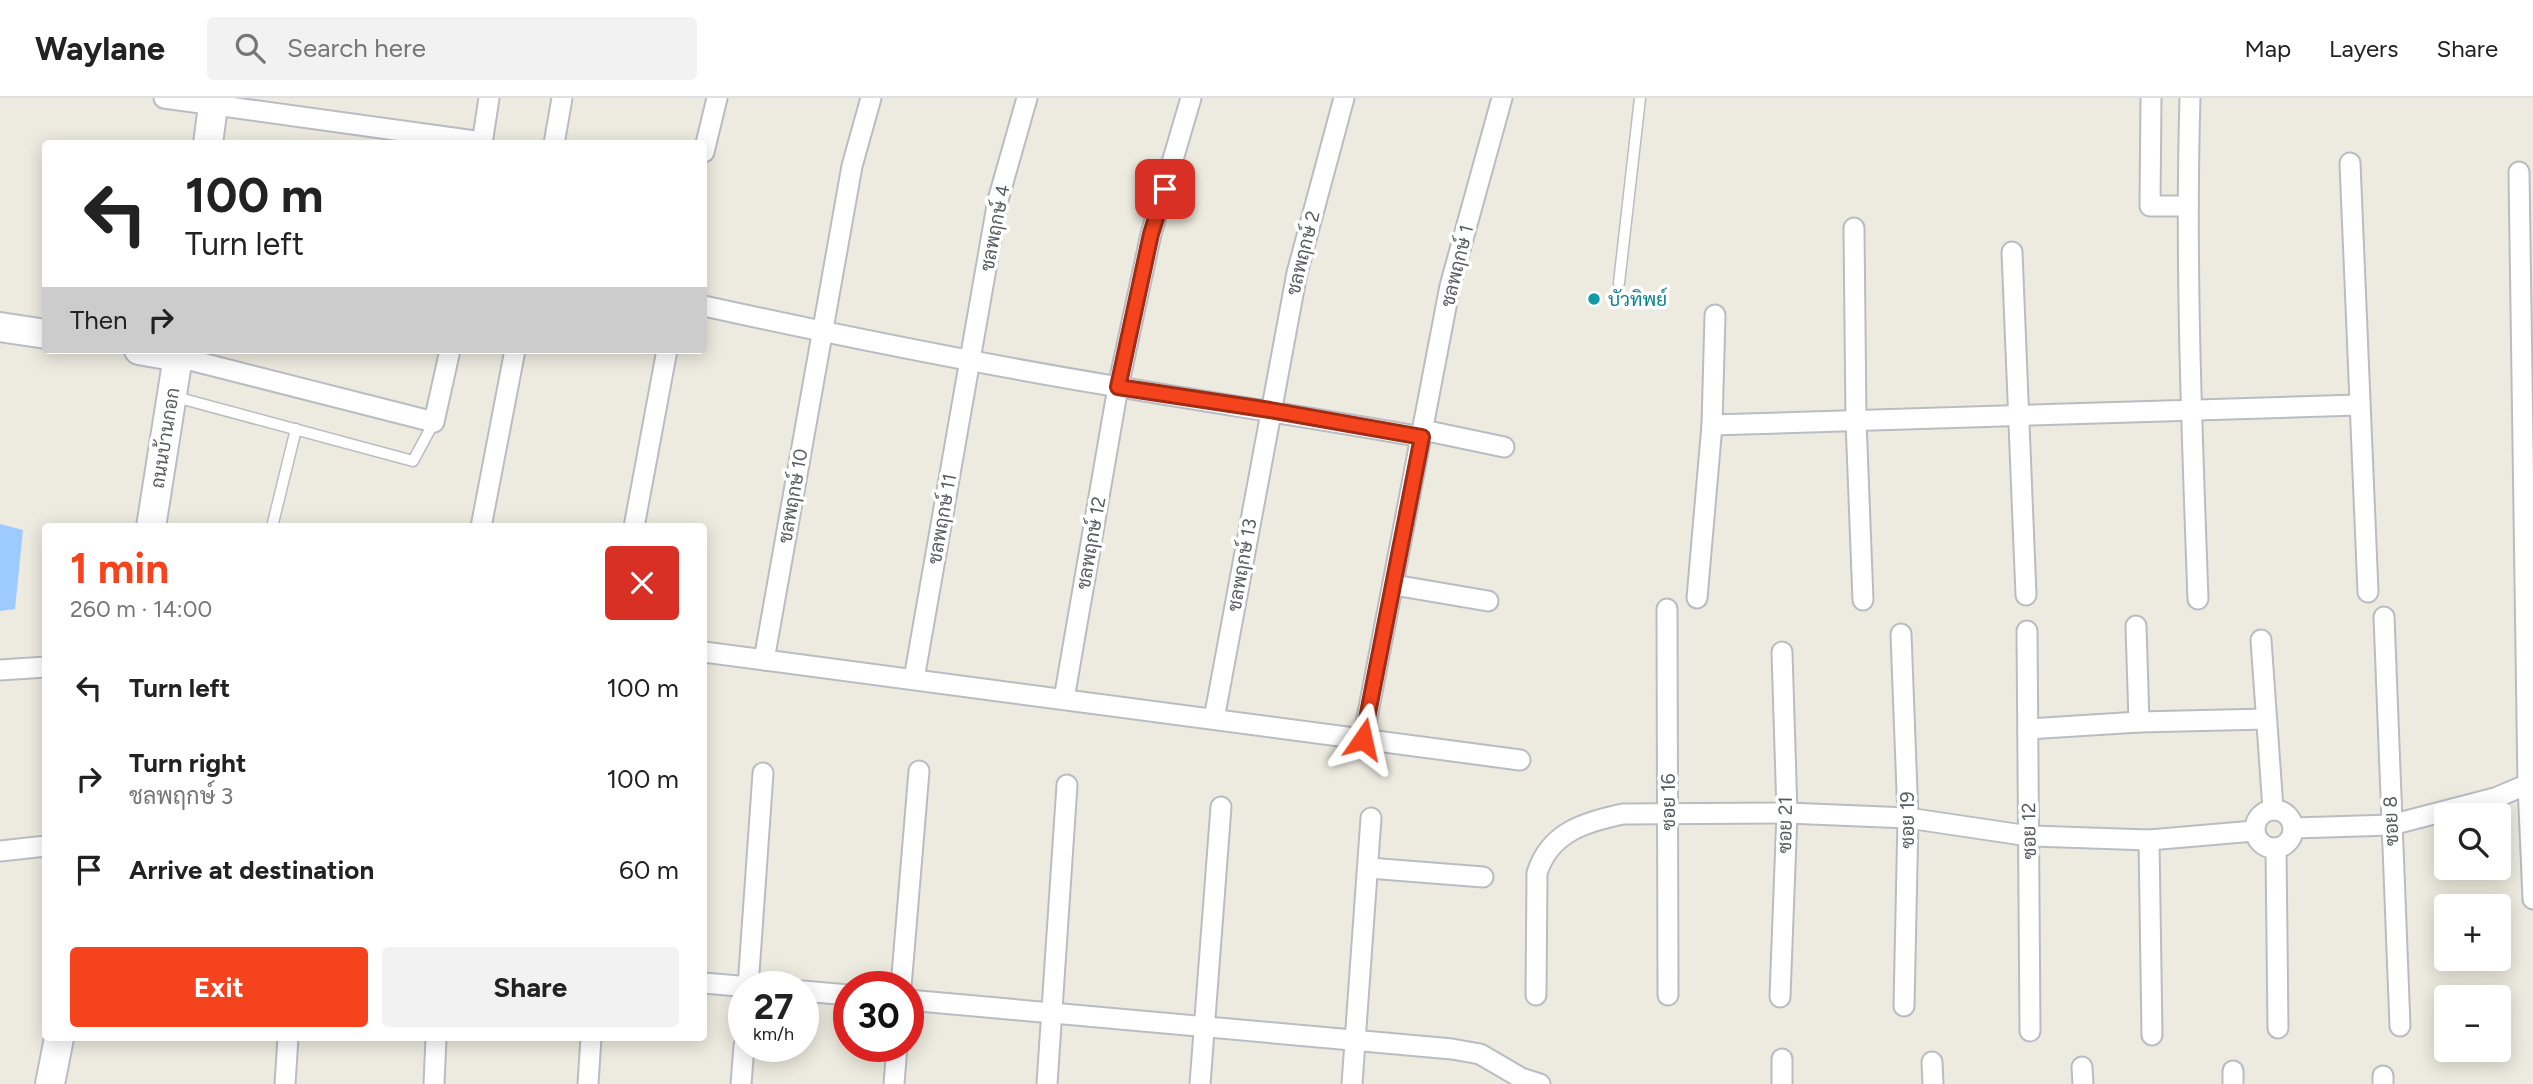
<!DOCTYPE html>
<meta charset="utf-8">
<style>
body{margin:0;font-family:Figtree,Sarabun,sans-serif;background:#f2f2f2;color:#222;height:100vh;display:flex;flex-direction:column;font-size:26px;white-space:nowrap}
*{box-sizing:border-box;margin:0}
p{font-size:23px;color:#767676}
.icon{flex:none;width:38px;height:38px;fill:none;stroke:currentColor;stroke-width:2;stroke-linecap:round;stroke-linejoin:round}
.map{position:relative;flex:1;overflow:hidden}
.panel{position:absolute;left:42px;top:425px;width:665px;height:518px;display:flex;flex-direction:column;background:#fff;border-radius:7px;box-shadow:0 4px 18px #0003}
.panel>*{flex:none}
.hud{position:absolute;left:42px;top:42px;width:665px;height:214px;border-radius:7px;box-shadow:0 4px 18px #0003;background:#fff;color:#222;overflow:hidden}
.tools{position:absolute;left:2434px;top:705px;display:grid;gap:14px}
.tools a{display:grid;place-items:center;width:77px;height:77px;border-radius:7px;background:#fff;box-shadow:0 4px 18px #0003;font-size:35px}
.speed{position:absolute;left:728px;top:873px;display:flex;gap:14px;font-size:35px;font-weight:700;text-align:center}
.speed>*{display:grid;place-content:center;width:91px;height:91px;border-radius:50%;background:#fff;box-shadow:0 4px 18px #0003;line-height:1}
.speed small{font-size:18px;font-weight:400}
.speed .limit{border:10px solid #d22;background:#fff;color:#111}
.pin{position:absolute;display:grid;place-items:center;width:60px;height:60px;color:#fff;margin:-30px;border-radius:14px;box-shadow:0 4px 10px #0006}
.me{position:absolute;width:77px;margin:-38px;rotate:11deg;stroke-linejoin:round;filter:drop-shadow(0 0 5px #0008)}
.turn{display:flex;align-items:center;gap:24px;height:147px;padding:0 28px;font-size:32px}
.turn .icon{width:91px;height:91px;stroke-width:2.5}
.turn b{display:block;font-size:49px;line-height:60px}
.then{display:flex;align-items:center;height:66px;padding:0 28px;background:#0003;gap:14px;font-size:26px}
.round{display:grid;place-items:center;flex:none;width:74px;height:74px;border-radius:7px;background:#f2f2f2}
.summary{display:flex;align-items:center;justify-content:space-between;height:119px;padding:0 28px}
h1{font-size:42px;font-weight:700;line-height:52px;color:#f5431d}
.action{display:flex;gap:14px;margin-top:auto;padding:14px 28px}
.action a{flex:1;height:80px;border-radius:7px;background:#f5431d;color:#fff;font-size:28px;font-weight:700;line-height:80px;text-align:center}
.action a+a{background:#f2f2f2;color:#222}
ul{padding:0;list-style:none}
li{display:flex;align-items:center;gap:21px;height:91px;padding:0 28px}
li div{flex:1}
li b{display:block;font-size:26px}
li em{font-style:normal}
header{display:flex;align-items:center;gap:42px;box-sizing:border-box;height:98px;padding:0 35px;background:#fff;border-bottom:2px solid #e0e0e0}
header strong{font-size:33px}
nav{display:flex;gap:38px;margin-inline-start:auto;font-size:24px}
.search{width:490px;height:63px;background:#f2f2f2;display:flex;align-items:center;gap:18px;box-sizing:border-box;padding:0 24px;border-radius:7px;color:#767676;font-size:26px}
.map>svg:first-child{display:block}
.water{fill:#9dcbff}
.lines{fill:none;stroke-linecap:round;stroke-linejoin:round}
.lane-casing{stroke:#babcc3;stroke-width:13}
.street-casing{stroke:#babcc3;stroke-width:23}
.secondary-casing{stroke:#babdc5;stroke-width:32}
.lane{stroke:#fff;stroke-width:10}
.street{stroke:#fff;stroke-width:19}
.secondary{stroke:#fff;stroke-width:28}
.route-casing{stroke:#9f2c13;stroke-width:18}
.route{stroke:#f5431d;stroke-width:12}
.culture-dot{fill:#0f9aa8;stroke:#fff;stroke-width:2.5}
.labels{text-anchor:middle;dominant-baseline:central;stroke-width:7;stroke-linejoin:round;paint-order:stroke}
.street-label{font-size:19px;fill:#585c62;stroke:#fff}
.culture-label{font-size:19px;fill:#0d838f;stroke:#fff;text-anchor:start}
</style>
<header>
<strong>Waylane</strong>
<div class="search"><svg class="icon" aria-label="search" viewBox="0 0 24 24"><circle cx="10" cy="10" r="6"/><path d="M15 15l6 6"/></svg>Search here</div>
<nav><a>Map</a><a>Layers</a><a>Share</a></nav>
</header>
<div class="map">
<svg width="2533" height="986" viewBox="0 0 2533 986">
<rect width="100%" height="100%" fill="#edebdf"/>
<path class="water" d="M 0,426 L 23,432 L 15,511 L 0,513 Z"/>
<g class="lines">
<g class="lane-casing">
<g id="lane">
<path d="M 1619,185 L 1640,0"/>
<path d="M 172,298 L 413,363 L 434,324"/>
<path d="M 272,429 L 296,331"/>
</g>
</g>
<g class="street-casing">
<g id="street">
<path d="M 164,0 L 482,44"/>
<path d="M 2151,0 L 2150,108 L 2188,108"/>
<path d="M 2190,0 C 2185,167 2192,334 2198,501"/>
<path d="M 482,46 L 489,0"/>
<path d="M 554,46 L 562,0"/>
<path d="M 704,54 L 717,0"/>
<path d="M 2350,65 L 2368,494"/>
<path d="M 2519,74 L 2528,687 L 2533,801"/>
<path d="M 1854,130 L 1856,323 L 1863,502"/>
<path d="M 2012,154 L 2026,497"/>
<path d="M 704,208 C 841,238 980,266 1119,289 C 1220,306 1321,321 1422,339"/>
<path d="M 178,259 L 434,324 L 450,252"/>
<path d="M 1712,327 L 2358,307"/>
<path d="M 1423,332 L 1504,349"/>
<path d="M 481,429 L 515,252"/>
<path d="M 634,429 L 667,252"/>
<path d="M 1394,487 L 1488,503"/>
<path d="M 1697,500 L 1712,327 L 1715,217"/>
<path d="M 1667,511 L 1668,897"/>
<path d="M 2384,519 L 2400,928"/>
<path d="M 2136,528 L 2139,624"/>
<path d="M 2027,533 L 2030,933"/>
<path d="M 1901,536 L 1908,720 L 1904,908"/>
<path d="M 2261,542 L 2273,711"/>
<path d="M 704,554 L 1520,662"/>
<path d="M 764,562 L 852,68 L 871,0"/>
<path d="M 0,572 L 46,569"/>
<path d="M 914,581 L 998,102 L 1027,0"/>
<path d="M 1064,601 L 1118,289 L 1151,136 L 1191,0"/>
<path d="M 1214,621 L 1297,175 L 1344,0"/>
<path d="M 2028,631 L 2139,624 L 2266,621"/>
<path d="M 1363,641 L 1450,188 L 1502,0"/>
<circle cx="2274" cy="731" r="19"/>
<path d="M 2294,730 L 2391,727 L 2495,700 L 2533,684"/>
<path d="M 2149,742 L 2152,937"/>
<path d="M 2276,751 L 2278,930"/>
<path d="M 0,753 L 46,748"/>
<path d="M 1369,770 L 1483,779"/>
<path d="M 704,885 L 750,889"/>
<path d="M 748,889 L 763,675"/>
<path d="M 901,889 L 919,673"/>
<path d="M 803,893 L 849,897"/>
<path d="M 1536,897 L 1537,775 C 1550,734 1585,724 1623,716 L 1787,715 L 1908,720 L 2029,738 L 2149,742 L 2254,733"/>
<path d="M 1780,899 L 1787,715 L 1782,554"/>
<path d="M 908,902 L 1452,951 L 1480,956 L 1521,980 L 1540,986"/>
<path d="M 1782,961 L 1782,986"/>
<path d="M 1932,964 L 1933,986"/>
<path d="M 2082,969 L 2083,986"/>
<path d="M 2233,973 L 2233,986"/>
<path d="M 2383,978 L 2383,986"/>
<path d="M 285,986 L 288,940"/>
<path d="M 434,986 L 436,940"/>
<path d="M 588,986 L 591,940"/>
<path d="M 741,986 L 744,948"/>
<path d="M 894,986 L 897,948"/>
<path d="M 1047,986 L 1067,687"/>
<path d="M 1200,986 L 1221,709"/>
<path d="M 1352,986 L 1371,720"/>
</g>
</g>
<g class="secondary-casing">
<g id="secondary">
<path d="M 208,46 L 214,0"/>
<path d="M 0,229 L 46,236"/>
<path d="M 139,252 L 178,259"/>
<path d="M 151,429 L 179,252"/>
<path d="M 50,986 L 59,940"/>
</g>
</g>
<use href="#lane" class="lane"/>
<use href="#street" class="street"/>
<use href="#secondary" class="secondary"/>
</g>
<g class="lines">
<g class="route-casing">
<path id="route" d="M 1165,91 L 1151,136 L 1118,289 L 1270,312 L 1422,339 L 1363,641"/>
</g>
<use href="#route" class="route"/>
</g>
<circle class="culture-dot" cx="1594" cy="201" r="7"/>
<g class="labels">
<g class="street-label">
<text transform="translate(995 130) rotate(-79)">ชลพฤกษ์ 4</text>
<text transform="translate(1303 155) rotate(-76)">ชลพฤกษ์ 2</text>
<text transform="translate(1457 168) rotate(-76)">ชลพฤกษ์ 1</text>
<text transform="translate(165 340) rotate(-81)">ถนนบ้านกอก</text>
<text transform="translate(793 398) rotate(-80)">ชลพฤกษ์ 10</text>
<text transform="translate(942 421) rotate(-80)">ชลพฤกษ์ 11</text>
<text transform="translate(1091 445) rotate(-80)">ชลพฤกษ์ 12</text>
<text transform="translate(1242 467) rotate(-80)">ชลพฤกษ์ 13</text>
<text transform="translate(1668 704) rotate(-90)">ซอย 16</text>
<text transform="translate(1907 722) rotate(-90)">ซอย 19</text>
<text transform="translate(2391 723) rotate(-92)">ซอย 8</text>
<text transform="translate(1785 727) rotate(-89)">ซอย 21</text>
<text transform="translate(2029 733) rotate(-91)">ซอย 12</text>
</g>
<g class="culture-label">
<text x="1608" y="201">บัวทิพย์</text>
</g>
</g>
</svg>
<div class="tools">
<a><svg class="icon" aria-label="search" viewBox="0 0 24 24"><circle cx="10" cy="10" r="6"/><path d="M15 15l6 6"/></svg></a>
<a>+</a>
<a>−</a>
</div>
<div class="speed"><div>27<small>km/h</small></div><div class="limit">30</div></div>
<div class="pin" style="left:1165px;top:91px;background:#d93025"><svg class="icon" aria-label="arrive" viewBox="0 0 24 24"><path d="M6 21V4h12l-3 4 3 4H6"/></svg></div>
<svg class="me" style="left:1363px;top:641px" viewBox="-20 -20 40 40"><path d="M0-17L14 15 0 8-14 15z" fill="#f5431d" stroke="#fff" stroke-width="4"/></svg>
<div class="hud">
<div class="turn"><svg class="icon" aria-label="left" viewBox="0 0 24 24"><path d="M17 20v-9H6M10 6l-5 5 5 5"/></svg><div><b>100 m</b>Turn left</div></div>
<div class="then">Then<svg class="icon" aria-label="right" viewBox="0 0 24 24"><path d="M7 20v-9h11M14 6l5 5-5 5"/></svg></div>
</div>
<section class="panel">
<div class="summary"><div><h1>1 min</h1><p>260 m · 14:00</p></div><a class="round" style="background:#d93025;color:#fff"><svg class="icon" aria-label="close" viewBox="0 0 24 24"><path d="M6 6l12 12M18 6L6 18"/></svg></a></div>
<ul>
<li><svg class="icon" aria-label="left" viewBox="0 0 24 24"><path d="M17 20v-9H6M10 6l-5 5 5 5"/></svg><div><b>Turn left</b></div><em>100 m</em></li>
<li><svg class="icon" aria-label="right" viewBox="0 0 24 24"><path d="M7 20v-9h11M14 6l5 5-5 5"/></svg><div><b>Turn right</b><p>ชลพฤกษ์ 3</p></div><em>100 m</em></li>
<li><svg class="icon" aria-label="arrive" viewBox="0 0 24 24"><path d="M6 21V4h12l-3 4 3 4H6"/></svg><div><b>Arrive at destination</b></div><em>60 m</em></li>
</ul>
<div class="action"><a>Exit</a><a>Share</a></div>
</section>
</div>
